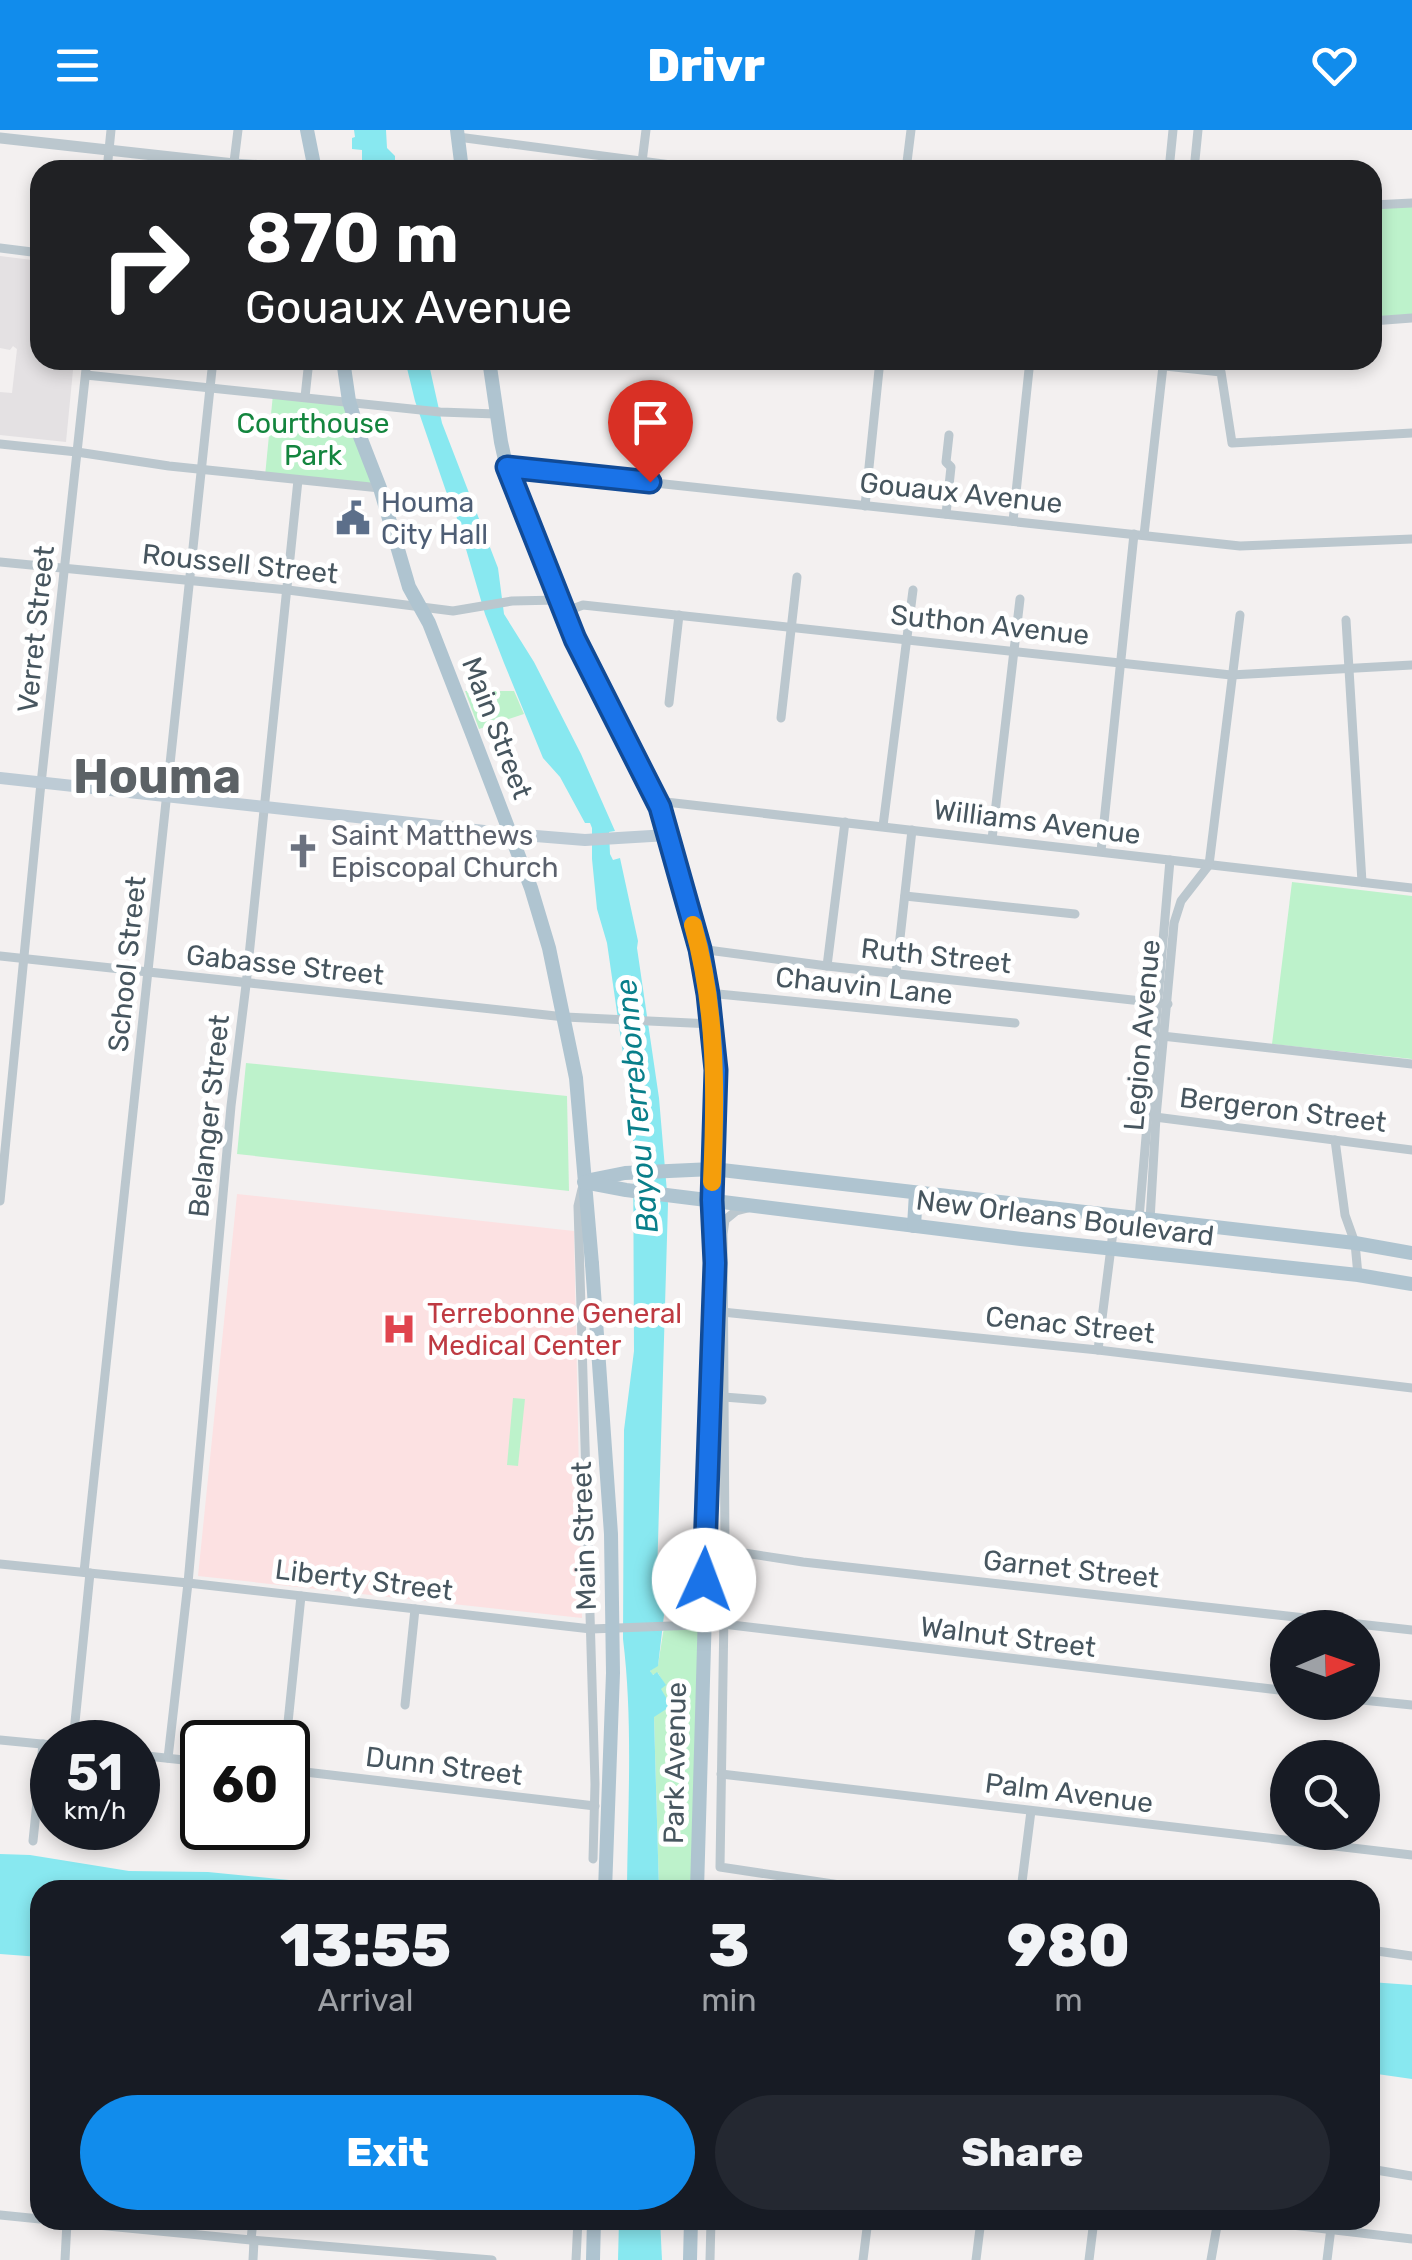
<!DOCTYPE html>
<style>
body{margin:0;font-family:Rubik,sans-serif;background:#242831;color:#f1f3f6;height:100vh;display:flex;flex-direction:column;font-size:38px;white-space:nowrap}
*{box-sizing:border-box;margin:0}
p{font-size:32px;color:#9ea1a6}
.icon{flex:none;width:55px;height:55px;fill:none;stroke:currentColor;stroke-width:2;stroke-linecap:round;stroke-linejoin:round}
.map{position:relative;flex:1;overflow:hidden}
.details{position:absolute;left:30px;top:1750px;width:1350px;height:350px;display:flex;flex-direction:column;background:#171b24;border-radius:30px;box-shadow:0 5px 15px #0003}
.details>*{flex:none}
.banner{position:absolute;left:30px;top:30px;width:1352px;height:210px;border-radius:30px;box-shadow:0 5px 15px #0003;background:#202124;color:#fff;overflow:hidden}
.needle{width:65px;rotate:88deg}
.controls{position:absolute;left:1270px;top:1480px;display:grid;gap:20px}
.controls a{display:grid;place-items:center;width:110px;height:110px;border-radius:50%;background:#171b24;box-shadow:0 5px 15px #0003;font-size:50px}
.speed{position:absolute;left:30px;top:1590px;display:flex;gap:20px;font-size:50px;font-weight:700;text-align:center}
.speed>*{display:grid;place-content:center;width:130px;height:130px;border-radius:50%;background:#171b24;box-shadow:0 5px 15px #0003;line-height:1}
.speed small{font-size:25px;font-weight:400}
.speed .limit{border:5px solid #111;border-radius:15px;background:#fff;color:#111}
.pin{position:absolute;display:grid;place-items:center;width:85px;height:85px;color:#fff;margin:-102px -42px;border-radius:50% 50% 50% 0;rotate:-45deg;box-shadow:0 0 10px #0007}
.pin .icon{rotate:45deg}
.me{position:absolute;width:110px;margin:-55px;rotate:2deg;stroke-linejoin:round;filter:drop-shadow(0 0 8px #0008)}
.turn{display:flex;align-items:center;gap:35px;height:210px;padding:0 50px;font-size:45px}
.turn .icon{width:130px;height:130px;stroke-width:2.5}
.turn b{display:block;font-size:70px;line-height:85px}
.eta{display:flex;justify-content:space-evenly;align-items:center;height:170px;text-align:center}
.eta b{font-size:60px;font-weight:800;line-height:70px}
.primary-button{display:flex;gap:20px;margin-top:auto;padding:20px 50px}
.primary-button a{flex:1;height:115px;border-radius:60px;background:#118cec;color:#fff;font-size:40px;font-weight:800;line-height:115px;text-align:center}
.primary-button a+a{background:#242831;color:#f1f3f6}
header{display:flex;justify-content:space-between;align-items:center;height:130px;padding:0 50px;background:#118cec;color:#fff;font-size:45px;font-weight:800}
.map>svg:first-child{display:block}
.education{fill:#e4e1e3}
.medical{fill:#fce1e2}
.green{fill:#bdf2cb}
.water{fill:#88e8f0}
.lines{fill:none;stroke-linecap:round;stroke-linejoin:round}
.minor{stroke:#bbc7ce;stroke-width:9}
.tertiary{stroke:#bbc7ce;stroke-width:11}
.secondary{stroke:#bdcbd5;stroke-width:12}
.primary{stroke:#afc4d0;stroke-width:14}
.primary-bridge{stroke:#afc4d0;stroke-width:14}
.route-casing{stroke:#114b97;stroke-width:25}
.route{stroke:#1a73e8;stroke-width:18}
.slow{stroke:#f59e0b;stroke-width:18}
.labels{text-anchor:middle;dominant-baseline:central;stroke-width:10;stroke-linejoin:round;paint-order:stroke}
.park-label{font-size:28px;fill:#13853e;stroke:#fff}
.street-label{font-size:28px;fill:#47565f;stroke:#fff}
.service-label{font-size:28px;fill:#4e5e75;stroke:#fff;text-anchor:start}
.worship-label{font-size:28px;fill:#5b616d;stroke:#fff;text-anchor:start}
.health-label{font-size:28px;fill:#be3a42;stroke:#fff;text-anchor:start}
.water-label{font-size:30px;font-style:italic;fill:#097f8a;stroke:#fff}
.town-label{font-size:48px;font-weight:bold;fill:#5c6266;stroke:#fff}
</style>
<header><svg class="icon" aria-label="menu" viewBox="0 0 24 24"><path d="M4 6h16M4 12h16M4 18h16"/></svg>Drivr<svg class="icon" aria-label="heart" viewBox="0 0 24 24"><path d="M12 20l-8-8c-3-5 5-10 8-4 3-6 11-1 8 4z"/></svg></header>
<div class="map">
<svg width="1412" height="2130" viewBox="0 0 1412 2130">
<rect width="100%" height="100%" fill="#f3f0f0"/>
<path class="education" d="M 0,126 L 40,131 L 40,230 L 74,230 L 66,312 L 0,305 L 0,262 L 12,263 L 17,219 L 13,216 L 10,220 L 0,218 Z"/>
<path class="medical" d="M 237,1064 L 574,1101 L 582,1488 L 198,1446 Z"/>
<g class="green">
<path d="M 1412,73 L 1412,188 L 1373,191 L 1372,75 Z"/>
<path d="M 273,264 L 342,270 L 380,358 L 265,346 Z"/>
<path d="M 465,561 L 514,561 L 524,584 L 479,599 Z"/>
<path d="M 1292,752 L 1412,766 L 1412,929 L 1272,914 Z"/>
<path d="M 246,933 L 567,966 L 569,1061 L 237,1024 Z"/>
<path d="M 513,1268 L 525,1269 L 518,1336 L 507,1335 Z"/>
<path d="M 706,1495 L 696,1760 L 659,1760 L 654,1586 L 661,1558 L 665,1555 L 658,1543 L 652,1545 L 650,1541 L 658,1535 L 664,1497 Z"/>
</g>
<g class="water">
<path d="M 354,0 L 386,0 L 387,18 L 395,26 L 395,40 L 362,40 L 362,20 L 352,19 L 352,8 L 355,7 Z"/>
<path d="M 405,230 L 428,230 L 442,293 L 498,438 L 504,484 L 534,532 L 581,624 L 615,701 L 609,702 L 610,724 L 613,730 L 620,728 L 638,811 L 637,818 L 659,968 L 668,1074 L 657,1446 L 664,1485 L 658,1536 L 650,1541 L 653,1545 L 657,1542 L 666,1555 L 661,1559 L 671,1576 L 654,1587 L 659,1760 L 623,1760 L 627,1755 C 628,1673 633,1590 623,1509 L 624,1300 L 634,1221 L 633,993 L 607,813 L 597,779 L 592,729 L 592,698 L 590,693 L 585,693 L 560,647 L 543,628 L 504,533 L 485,484 L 451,368 L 448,367 L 415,271 Z"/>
<path d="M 0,1724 L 30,1725 L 129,1741 L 208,1742 L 389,1760 L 40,1760 L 40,1827 L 0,1824 Z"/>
<path d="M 1370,1852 L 1412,1855 L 1412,1949 L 1370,1943 Z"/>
<path d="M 619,2090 L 660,2090 L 662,2130 L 618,2130 Z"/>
</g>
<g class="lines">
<g class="minor">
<path d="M 458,7 L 709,40"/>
<path d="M 642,32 L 646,0"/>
<path d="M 107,40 L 111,0"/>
<path d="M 233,40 L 238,0"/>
<path d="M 906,40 L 911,0"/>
<path d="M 1169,40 L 1173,0"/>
<path d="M 1194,40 L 1198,0"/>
<path d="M 1372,75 L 1412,73"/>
<path d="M 0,118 L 40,123"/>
<path d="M 1372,191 L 1412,188"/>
<path d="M 1109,230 L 1221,242 L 1232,313 L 1412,303"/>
<path d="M 86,245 L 440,282 L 496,284"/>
<path d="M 305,267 L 309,230"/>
<path d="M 0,314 L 77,322 L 169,336 L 380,358"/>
<path d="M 507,337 L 1240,416 L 1412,409"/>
<path d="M 865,376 L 880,230"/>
<path d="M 946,384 L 951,337 L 946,332 L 949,305"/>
<path d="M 1013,391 L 1030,230"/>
<path d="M 1144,405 L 1163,236"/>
<path d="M 0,432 L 288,460 L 453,481 L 512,471 L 559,470"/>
<path d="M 564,482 L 583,475 L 1231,545 L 1412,535"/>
<path d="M 1346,490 L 1362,752"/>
<path d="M 669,573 L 679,485"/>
<path d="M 781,588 L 797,447"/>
<path d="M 657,671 L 1412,758"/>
<path d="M 883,696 L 913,460"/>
<path d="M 992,709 L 1020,469"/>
<path d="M 1101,721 L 1134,404"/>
<path d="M 905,766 L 1075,784"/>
<path d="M 700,819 L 827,836 L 1168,874"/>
<path d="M 0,826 L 565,887 L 712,894"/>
<path d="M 827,836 L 845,692"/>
<path d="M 896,844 L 912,700"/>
<path d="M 708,863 L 1015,893"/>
<path d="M 1162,906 L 1412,934"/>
<path d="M 1155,987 L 1412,1020"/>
<path d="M 1335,1010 L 1345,1085 L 1355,1113 L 1358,1145"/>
<path d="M 582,1059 L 578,1076 L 595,1654 L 593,1729"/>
<path d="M 0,1071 L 40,663 L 87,230"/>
<path d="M 748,1078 L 736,1081 L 725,1090 L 723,1104 L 725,1420 L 720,1737 L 873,1760"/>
<path d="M 1139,1088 L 1170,730"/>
<path d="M 1150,1090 L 1156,987 L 1174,793 L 1181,771 L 1209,735 L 1240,485"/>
<path d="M 722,1182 L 1098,1220 L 1412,1258"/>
<path d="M 1098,1220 L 1115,1086"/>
<path d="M 724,1267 L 762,1270"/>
<path d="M 725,1420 L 803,1432 L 1412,1500"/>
<path d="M 0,1434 L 188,1453 L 591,1499 L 723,1494 L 1288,1561"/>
<path d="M 84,1442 L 213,230"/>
<path d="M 1362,1570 L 1412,1575"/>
<path d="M 405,1575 L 415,1479"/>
<path d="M 0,1610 L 52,1615"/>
<path d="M 73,1612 L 90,1443"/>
<path d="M 286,1612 L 301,1466"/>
<path d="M 138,1625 L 202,1632"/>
<path d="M 168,1628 L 188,1453 L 231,976 L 246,855 L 298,350"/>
<path d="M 288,1640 L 595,1676"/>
<path d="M 721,1644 L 1412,1725"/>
<path d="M 33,1711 L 43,1614"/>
<path d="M 1021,1760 L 1031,1681"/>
<path d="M 1370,1820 L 1412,1826"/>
<path d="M 1370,2039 L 1412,2046"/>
<path d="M 0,2085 L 40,2089"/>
<path d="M 46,2090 L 251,2110 L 492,2130"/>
<path d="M 1250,2090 L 1412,2109"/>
<path d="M 251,2110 L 253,2090"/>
<path d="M 65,2130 L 67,2092"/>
<path d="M 253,2130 L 254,2111"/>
<path d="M 576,2130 L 578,2090"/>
<path d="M 710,2130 L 711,2090"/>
<path d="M 863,2130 L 868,2090"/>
<path d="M 976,2130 L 981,2090"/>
<path d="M 1089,2130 L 1094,2090"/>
<path d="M 1211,2130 L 1218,2090"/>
<path d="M 1327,2130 L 1332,2090"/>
</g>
<path class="tertiary" d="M 0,8 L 234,34 L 328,40"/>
<path class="secondary" d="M 0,648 L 511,704 L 585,710 L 668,705"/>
<g class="primary">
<path d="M 307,0 L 315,40"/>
<path d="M 457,0 L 462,40"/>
<path d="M 343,230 L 349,271 L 359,304 L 380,358 L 409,457 L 429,493 L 473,606 L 531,758 L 549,818 L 576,948 L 592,1134"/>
<path d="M 489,230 L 501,312 L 509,348 L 575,509 L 660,677 L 700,819 L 708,863 L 716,940 L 712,1070 L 715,1133"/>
<path d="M 590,1050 L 625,1043 L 713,1039 L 1355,1113 L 1412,1123"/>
<path d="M 584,1052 L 626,1060 L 1021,1109 L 1358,1145 L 1412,1154"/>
<path d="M 914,1096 L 916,1063"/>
<path d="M 593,2130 L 594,2090"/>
<path d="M 690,2130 L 691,2090"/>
</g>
<g class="primary-bridge">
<path d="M 592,1134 L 611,1404 L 613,1543 L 605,1760"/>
<path d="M 697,1760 L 715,1133"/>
</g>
</g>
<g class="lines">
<g class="route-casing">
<path id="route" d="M 650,352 L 507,337 L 575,509 L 660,677 L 700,819 L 708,864 L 716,940 L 712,1070 L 715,1133 L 704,1450"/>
</g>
<use href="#route" class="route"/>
<path class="slow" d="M 693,795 C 717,879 716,965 712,1052"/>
</g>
<defs>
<g id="civic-bare" transform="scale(2.7)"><path d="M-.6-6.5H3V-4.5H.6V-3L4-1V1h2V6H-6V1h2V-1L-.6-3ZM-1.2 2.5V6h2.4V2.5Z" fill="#5c6f8a" stroke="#fff" stroke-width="2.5" paint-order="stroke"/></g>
<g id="church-bare" transform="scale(2.7)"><path d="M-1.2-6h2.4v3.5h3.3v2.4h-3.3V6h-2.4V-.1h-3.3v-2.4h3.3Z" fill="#6b7280" stroke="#fff" stroke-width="2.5" paint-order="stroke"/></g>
<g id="hospital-bare" transform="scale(2.7)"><path d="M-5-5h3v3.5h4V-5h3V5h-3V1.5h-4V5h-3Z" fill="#e0444e" stroke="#fff" stroke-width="2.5" paint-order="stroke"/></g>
</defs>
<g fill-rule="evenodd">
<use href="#civic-bare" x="353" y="388"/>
<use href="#church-bare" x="303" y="721"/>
<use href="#hospital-bare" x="399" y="1199"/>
</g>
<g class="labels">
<g class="park-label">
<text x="313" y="293">Courthouse<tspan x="313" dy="32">Park</tspan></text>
</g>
<g class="street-label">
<text transform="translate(961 363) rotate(6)">Gouaux Avenue</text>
<text transform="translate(240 434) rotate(6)">Roussell Street</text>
<text transform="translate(990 495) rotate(6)">Suthon Avenue</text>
<text transform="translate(36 499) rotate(-84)">Verret Street</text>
<text transform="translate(497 598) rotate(69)">Main Street</text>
<text transform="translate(1037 692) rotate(7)">Williams Avenue</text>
<text transform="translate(936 826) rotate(6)">Ruth Street</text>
<text transform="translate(127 834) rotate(-84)">School Street</text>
<text transform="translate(285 835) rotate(6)">Gabasse Street</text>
<text transform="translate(864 856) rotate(6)">Chauvin Lane</text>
<text transform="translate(1142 905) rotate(-85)">Legion Avenue</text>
<text transform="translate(1283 980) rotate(7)">Bergeron Street</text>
<text transform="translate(209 986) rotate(-84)">Belanger Street</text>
<text transform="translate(1065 1088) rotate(7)">New Orleans Boulevard</text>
<text transform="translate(1070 1195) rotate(6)">Cenac Street</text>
<text transform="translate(584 1406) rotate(-92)">Main Street</text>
<text transform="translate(1071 1439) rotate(6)">Garnet Street</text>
<text transform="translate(364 1450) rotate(7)">Liberty Street</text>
<text transform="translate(1008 1507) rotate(7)">Walnut Street</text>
<text transform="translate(675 1633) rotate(-89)">Park Avenue</text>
<text transform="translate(444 1636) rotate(7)">Dunn Street</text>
<text transform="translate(1069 1663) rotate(7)">Palm Avenue</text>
</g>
<g class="service-label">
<text x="381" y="372">Houma<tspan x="381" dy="32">City Hall</tspan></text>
</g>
<g class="worship-label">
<text x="331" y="705">Saint Matthews<tspan x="331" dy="32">Episcopal Church</tspan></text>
</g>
<g class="health-label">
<text x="427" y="1183">Terrebonne General<tspan x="427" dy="32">Medical Center</tspan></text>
</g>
<g class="water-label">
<text transform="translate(637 976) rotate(-95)">Bayou Terrebonne</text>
</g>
<g class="town-label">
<text x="157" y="646">Houma</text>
</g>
</g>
</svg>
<div class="controls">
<a><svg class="needle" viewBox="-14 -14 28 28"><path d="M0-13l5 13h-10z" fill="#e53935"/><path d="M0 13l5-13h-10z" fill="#9ea1a6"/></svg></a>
<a><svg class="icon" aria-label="search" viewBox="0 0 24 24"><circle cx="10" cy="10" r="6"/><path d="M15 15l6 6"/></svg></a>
</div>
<div class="speed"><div>51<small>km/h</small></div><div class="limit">60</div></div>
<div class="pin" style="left:650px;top:352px;background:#d93025"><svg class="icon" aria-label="arrive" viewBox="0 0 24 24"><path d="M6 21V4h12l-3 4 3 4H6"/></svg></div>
<svg class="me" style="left:704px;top:1450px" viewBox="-20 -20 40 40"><circle r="19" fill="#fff"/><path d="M0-13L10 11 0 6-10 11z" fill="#1a73e8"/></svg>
<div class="banner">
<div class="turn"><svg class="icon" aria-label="right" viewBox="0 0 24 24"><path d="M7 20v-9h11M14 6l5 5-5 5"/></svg><div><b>870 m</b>Gouaux Avenue</div></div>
</div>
<section class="details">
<div class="eta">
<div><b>13:55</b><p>Arrival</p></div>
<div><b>3</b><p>min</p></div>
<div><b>980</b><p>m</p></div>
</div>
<div class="primary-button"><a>Exit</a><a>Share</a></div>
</section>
</div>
